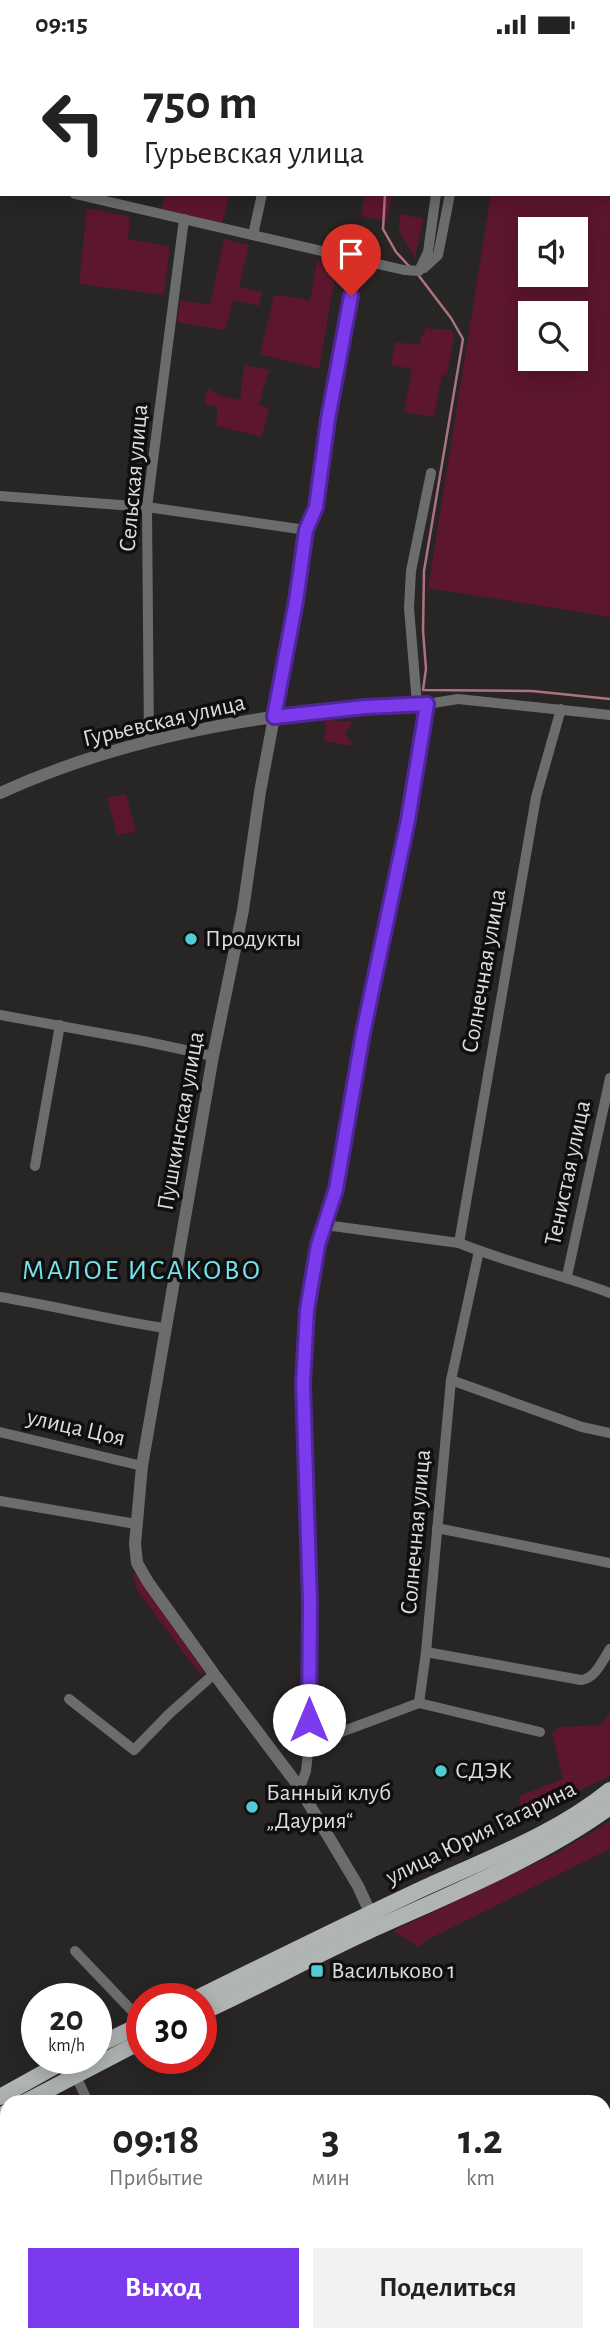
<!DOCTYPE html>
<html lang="ru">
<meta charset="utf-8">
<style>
body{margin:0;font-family:"Alegreya Sans",sans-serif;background:#f2f2f2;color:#222;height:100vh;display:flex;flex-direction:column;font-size:26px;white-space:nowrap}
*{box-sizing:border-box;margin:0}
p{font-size:23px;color:#767676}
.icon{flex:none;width:38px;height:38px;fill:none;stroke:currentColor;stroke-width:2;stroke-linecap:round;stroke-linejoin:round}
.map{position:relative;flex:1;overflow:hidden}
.panel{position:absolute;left:0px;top:2046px;width:611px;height:247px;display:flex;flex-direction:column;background:#fff;border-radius:21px 21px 0 0;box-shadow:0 4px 18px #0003}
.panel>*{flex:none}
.banner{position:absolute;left:0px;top:0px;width:611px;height:147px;box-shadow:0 4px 18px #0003;background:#fff;color:#222;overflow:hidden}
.tools{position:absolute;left:518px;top:168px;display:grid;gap:14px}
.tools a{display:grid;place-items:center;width:70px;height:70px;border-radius:0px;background:#fff;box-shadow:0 4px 18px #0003;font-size:35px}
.speed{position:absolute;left:21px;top:1934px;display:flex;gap:14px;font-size:35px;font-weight:700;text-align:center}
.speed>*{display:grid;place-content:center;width:91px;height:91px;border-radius:50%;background:#fff;box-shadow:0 4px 18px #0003;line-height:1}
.speed small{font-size:18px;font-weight:400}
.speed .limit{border:10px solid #d22;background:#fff;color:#111}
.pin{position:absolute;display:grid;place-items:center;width:60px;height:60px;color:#fff;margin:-72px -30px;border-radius:50% 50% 50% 0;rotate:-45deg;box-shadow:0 0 7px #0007}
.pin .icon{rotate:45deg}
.me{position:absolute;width:77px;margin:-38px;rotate:0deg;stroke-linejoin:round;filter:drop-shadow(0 0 5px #0008)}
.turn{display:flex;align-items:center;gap:24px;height:147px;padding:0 28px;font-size:32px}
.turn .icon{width:91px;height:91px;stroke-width:2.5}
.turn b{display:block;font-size:49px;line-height:60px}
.eta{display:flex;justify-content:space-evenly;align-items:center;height:119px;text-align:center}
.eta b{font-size:42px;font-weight:600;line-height:49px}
.primary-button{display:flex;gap:14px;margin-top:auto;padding:14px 28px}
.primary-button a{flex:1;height:80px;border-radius:0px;background:#7c3aed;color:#fff;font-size:28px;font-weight:600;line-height:80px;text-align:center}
.primary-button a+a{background:#f2f2f2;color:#222}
.status{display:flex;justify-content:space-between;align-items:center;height:49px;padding:0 35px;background:#fff;direction:ltr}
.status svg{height:19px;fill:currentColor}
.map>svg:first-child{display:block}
.green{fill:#5c162d;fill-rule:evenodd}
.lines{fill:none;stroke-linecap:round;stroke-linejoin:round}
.stream{stroke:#ae7182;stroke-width:2.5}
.minor{stroke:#6b6d6d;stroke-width:10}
.tertiary{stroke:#6b6d6d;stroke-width:12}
.primary{stroke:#b0b4b4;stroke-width:16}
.route-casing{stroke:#51269a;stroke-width:18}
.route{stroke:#7c3aed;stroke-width:12}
.poi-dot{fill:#51ccd5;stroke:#100e0f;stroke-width:2.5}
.labels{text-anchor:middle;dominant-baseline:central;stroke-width:7;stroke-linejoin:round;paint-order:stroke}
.street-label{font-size:24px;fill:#dedcdc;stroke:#100e0f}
.poi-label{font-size:24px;fill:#dedcdc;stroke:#100e0f;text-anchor:start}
.quarter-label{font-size:28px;letter-spacing:2px;fill:#76e2ea;stroke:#100e0f}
</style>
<div class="status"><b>09:15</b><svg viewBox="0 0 49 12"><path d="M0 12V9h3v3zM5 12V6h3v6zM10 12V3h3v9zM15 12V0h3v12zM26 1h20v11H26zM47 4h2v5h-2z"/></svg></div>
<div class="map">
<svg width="610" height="2291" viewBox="0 0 610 2291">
<rect width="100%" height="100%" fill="#282525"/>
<g class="green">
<path d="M 514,0 L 610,0 L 610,568 L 428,539 L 491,145 L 609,145 L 609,2 L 514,2 ZM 530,180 L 576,180 L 576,226 L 530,226 ZM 530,264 L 576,264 L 576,310 L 530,310 Z"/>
<path d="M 165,145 L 229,145 L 222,174 L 162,160 Z"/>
<path d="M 365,145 L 392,145 L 387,172 L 361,167 Z"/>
<path d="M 87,159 L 130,168 L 128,190 L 170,198 L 164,246 L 79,235 Z"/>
<path d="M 400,165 L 423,169 L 415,209 L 399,181 Z"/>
<path d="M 224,190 L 249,196 L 239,238 L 262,243 L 259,257 L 233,251 L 225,281 L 177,273 L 180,251 L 210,256 Z"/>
<path d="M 317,212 L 337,217 L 319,320 L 260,305 L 274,246 L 310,251 Z"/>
<path d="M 425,279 L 451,281 L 454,287 L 447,326 L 442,326 L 434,368 L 404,363 L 412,320 L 391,316 L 395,293 L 418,296 L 420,294 L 421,287 L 424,287 Z"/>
<path d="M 244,316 L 269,321 L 259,355 L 269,359 L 262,388 L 216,377 L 217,358 L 205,356 L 207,339 L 219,346 L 240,351 Z"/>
<path d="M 326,671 L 356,673 L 351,675 L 345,685 L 354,697 L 324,692 Z"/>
<path d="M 126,745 L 136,783 L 117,786 L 107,749 Z"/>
<path d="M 134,1525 L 136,1525 L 203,1621 L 202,1624 L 199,1624 L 138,1543 L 133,1527 Z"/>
<path d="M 610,1664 L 610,1727 L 530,1766 L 526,1770 L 521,1763 L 519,1747 L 563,1730 L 552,1684 L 559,1678 L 601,1676 Z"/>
<path d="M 610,1772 L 610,1800 L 427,1891 L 419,1898 L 393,1882 L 557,1804 Z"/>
</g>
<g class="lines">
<g class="stream">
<path d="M 358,0 L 363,2"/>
<path d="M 385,145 L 383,180 L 396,203 L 409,217"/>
<path d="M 419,227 L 451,269 L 463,290 L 424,522 L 423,582 L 426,620 L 423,641 L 532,642 L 610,650"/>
</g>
<g class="minor">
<path d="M 282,0 L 283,2"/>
<path d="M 131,2 L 131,0"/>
<path d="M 0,127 L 2,127"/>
<path d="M 75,145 L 404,221 L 419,222 L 428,203 L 436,145"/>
<path d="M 253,186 L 262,145"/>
<path d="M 360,210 L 347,266 L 328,370 L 316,459 L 306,481 L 296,552 L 274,668 L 365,658 L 427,655"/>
<path d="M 424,219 L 438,206 L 450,145"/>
<path d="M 0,447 L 147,458 L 306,481"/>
<path d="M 417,655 L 409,559 L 411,522 L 431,424"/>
<path d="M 149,693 L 147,458 L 184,170"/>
<path d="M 0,966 L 143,992 L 213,1007"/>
<path d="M 35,1117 L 60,976"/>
<path d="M 325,1176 L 459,1194 C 508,1214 560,1225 610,1244"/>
<path d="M 459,1194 L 536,748 L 561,660"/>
<path d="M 567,1227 L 610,1029"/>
<path d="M 0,1248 C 55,1257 110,1271 165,1279"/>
<path d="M 451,1331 L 582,1378 L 610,1384"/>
<path d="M 0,1383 L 142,1417"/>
<path d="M 0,1452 L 136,1475"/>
<path d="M 437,1479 L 610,1514"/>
<path d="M 426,1603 L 581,1631 C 595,1630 603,1611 610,1600"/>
<path d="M 69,1650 L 134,1701 L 169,1665 L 214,1625"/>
<path d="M 419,1654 L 540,1683"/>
<path d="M 309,1695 L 419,1654 L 426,1603 L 451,1331 L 479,1202"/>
<path d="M 300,1739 L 306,1722 L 309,1695 L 310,1554 L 303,1334 L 307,1261 L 318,1196 L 336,1140 L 363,984 L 408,771 L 427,655 L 458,650 L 610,666"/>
<path d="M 75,1902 L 135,1965 L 140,1976"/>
<path d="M 75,2025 L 88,2053"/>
<path d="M 164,2291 L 165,2286"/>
</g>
<path class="tertiary" d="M 0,744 C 86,705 180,681 274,668 L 260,743 L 243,861 L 213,1007 L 142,1417 L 135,1495 L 137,1514 L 148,1533 L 214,1625 L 297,1735 L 358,1837 L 374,1872"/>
<g class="primary">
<path d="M 195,1950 C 272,1912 349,1874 426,1838 C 489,1809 556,1785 610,1741"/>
<path d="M 201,1964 C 258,1938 312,1908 369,1882 C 448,1846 540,1809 610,1758"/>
<path d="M 96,1997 L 142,1975"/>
<path d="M 0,2048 L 70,2009"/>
<path d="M 25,2053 L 142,1992"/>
<path d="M 0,2067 L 7,2063"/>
</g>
</g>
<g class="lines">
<g class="route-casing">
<path id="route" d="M 309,1671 L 310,1554 L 303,1334 L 307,1261 L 318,1196 L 336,1140 L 363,984 L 408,771 L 427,655 L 365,658 L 274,668 L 296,552 L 306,481 L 316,458 L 328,370 L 351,247"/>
</g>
<use href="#route" class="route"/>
</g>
<g class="poi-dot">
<circle cx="191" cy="890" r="7"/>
<circle cx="441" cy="1722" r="7"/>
<circle cx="252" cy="1758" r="7"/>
<rect x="310" y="1915" width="14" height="14" rx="3.5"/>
</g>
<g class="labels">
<g class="street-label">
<text transform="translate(134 429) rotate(-85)">Сельская улица</text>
<text transform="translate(164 672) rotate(-13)">Гурьевская улица</text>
<text transform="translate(484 922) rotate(-80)">Солнечная улица</text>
<text transform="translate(181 1072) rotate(-80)">Пушкинская улица</text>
<text transform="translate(568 1124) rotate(-78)">Тенистая улица</text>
<text transform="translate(76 1379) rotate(13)">улица Цоя</text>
<text transform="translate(416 1483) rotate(-85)">Солнечная улица</text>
<text transform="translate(481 1784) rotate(-26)">улица Юрия Гагарина</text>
</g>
<g class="poi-label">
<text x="205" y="890">Продукты</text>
<text x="455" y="1722">СДЭК</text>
<text x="266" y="1744">Банный клуб<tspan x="266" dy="28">„Даурия“</tspan></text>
<text x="331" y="1922">Васильково 1</text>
</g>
<g class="quarter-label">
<text x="142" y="1222">МАЛОЕ ИСАКОВО</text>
</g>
</g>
</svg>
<div class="tools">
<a><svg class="icon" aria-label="sound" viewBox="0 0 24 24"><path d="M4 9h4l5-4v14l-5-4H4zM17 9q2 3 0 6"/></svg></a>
<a><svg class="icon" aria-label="search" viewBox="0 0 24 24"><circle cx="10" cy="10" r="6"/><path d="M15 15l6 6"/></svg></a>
</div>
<div class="speed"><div>20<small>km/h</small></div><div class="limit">30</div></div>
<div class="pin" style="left:351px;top:247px;background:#d93025"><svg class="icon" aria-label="arrive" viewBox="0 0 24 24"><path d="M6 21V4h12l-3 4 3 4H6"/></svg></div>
<svg class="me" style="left:309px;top:1671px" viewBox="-20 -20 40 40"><circle r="19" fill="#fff"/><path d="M0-13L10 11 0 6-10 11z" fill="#7c3aed"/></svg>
<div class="banner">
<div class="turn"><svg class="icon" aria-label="left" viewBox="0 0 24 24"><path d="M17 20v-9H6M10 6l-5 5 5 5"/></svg><div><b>750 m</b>Гурьевская улица</div></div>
</div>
<section class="panel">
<div class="eta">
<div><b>09:18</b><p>Прибытие</p></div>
<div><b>3</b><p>мин</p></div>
<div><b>1.2</b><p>km</p></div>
</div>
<div class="primary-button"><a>Выход</a><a>Поделиться</a></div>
</section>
</div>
